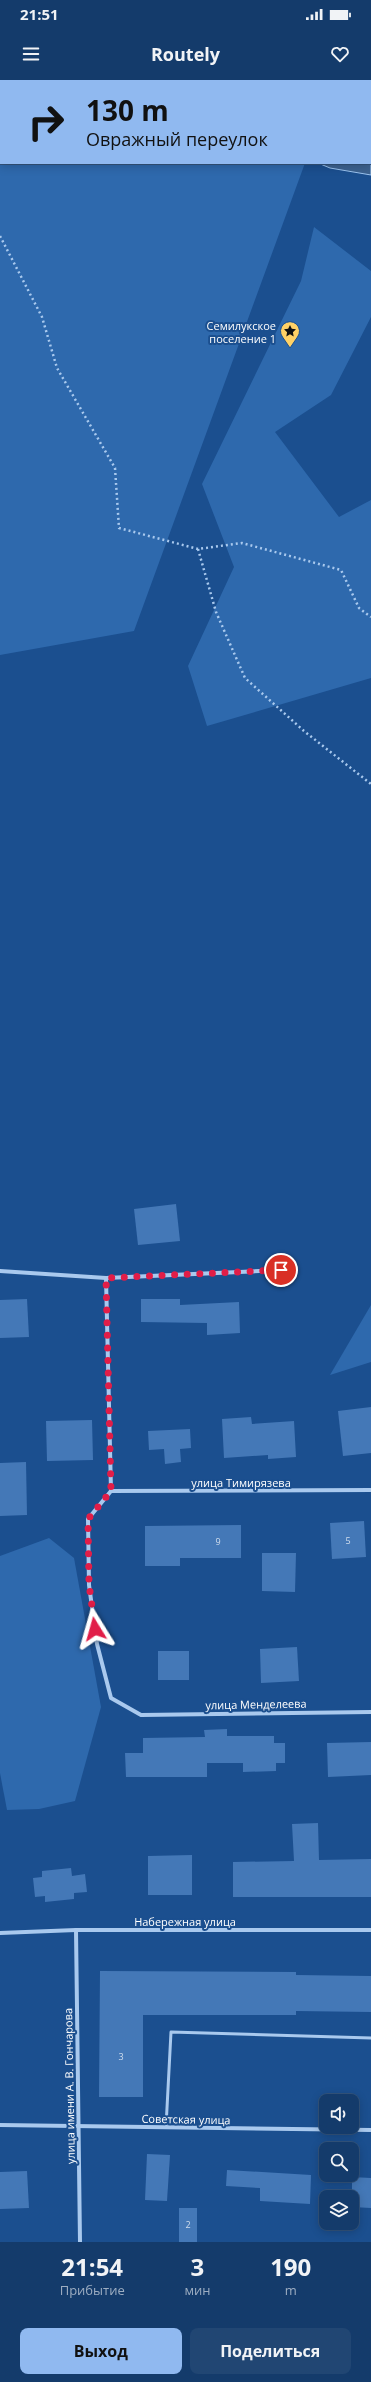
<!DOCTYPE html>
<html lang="ru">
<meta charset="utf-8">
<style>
body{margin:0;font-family:"Open Sans",sans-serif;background:#214673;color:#f1f3f6;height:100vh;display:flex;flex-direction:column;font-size:15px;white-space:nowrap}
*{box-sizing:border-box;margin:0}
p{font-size:13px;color:#9dadc1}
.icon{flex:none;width:22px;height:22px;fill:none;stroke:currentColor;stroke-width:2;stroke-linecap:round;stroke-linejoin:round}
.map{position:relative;height:2162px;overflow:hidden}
.sheet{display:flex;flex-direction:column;background:#143b6b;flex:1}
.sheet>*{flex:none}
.hud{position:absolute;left:0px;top:0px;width:371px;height:84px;box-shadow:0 2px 10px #0003,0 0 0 1px #33557e;background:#90b9f0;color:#111;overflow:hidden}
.controls{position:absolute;left:319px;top:2014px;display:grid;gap:8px}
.controls a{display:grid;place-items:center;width:40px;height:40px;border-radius:8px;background:#143b6b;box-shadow:0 2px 10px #0003,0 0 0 1px #33557e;font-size:20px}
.pin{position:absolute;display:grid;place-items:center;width:34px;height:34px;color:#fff;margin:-17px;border:2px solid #fff;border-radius:50%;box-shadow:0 1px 4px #0007}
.me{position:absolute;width:44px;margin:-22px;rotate:352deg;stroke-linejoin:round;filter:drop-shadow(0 0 3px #0008)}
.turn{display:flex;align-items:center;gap:14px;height:84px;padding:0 20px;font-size:18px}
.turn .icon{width:52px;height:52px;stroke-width:2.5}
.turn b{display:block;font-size:28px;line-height:34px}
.eta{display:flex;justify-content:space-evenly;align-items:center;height:68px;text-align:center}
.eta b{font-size:24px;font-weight:700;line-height:28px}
.primary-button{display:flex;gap:8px;margin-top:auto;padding:8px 20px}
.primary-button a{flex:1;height:46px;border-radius:8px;background:#90b9f0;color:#111;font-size:16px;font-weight:700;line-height:46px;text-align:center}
.primary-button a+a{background:#214673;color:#f1f3f6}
.status{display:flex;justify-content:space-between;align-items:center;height:28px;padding:0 20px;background:#143b6b;direction:ltr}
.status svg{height:11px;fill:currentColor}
header{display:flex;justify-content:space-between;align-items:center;height:52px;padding:0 20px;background:#143b6b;font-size:18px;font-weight:700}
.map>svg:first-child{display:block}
.green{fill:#2e69ad}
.water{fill:#3c6290;stroke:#9cc4f0}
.building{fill:#4478b7}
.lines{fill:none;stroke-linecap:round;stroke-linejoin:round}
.path{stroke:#a9c9ee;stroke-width:2.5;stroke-dasharray:2 3;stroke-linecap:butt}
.service{stroke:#a9c9ee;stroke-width:3}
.minor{stroke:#a9c9ee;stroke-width:4}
.route{stroke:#e11d48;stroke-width:7;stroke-dasharray:0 12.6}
.labels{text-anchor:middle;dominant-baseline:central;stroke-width:4;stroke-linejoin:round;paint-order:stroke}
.number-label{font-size:9px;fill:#d0dded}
.poi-label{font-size:11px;fill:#fff;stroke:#1b4f8f;text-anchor:end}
.street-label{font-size:11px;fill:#fff;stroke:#1b4f8f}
</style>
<div class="status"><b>21:51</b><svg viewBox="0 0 49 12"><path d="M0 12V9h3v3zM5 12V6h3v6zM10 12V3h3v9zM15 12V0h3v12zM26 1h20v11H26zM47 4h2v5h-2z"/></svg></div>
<header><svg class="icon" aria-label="menu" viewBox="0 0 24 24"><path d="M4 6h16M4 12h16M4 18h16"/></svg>Routely<svg class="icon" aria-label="heart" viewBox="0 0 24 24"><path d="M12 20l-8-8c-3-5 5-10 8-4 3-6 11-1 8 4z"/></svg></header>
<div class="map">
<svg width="371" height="2162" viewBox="0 0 371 2162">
<rect width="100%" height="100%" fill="#1b4f8f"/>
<g class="green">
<path d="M 0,0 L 169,1 L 1,1 L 1,83 L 305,83 L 134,551 L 0,575 Z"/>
<path d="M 314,147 L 371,191 L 371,237 L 331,315 L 275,352 L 339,437 L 371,420 L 371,598 L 207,646 L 188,586 L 234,487 L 202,404 L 301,201 Z"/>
<path d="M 371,1225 L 371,1282 L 330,1295 Z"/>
<path d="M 49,1458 L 74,1478 L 101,1627 L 75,1721 L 39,1729 L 7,1730 L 0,1693 L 0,1476 Z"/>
</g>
<path class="water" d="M 145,0 L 371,0 L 371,95 L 330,88 L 318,83 L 370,83 L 370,1 Z"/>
<g class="building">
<path d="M 176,1124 L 180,1161 L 138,1165 L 134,1129 Z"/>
<path d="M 27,1219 L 29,1257 L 0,1258 L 0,1220 Z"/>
<path d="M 141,1219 L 180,1219 L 180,1225 L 239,1222 L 240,1253 L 207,1255 L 207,1243 L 141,1242 Z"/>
<path d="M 371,1327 L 371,1373 L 343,1376 L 338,1331 Z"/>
<path d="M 251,1337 L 252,1344 L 294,1341 L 296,1377 L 268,1379 L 268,1375 L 224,1378 L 222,1339 Z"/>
<path d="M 92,1340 L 93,1380 L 47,1381 L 46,1341 Z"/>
<path d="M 190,1349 L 191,1368 L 180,1369 L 181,1382 L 165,1384 L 164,1369 L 149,1370 L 148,1351 Z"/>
<path d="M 26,1382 L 27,1435 L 0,1436 L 0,1383 Z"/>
<path d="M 364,1441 L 366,1477 L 332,1479 L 330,1443 Z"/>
<path d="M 241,1445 L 241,1478 L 180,1478 L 180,1486 L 145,1486 L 145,1446 Z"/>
<path d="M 262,1473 L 296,1473 L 295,1512 L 262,1511 Z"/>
<path d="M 297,1567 L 299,1601 L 261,1603 L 260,1569 Z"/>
<rect x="158" y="1571" width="31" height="29"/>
<path d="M 227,1649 L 227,1656 L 274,1656 L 274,1663 L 285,1663 L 285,1683 L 276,1683 L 276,1691 L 243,1692 L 243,1683 L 207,1683 L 207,1697 L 126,1697 L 125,1673 L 143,1673 L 143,1658 L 205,1657 L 204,1650 Z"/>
<path d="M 371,1662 L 371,1695 L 328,1697 L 327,1663 Z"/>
<path d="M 318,1743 L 319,1780 L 371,1779 L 371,1817 L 233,1817 L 233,1782 L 294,1781 L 292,1744 Z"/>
<path d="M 192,1775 L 192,1815 L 148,1815 L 148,1776 Z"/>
<path d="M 71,1788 L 72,1796 L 85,1794 L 87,1812 L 74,1813 L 74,1819 L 45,1822 L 45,1816 L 35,1817 L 33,1798 L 42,1797 L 42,1791 Z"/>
<path d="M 100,1891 L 296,1892 L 296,1895 L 371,1896 L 371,1932 L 296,1931 L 296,1935 L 143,1935 L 143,2017 L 99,2017 Z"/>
<path d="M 147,2074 L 170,2075 L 167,2121 L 145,2120 Z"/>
<path d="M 227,2090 L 311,2095 L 310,2124 L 260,2121 L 260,2108 L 226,2106 Z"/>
<path d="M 27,2091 L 29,2128 L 0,2129 L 0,2092 Z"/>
<path d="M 352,2097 L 371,2098 L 371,2128 L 352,2127 Z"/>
<rect x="179" y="2128" width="18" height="34"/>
</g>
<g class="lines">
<g class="path">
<path d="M 0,156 L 42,237 L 57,288 L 115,388 L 119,448 L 198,469 L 242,463 L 341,490 L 359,528 L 371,537"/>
<path d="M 198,469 L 216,532 L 245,598 L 304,651 L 371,704"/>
</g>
<path class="service" d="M 166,2047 L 171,1952 L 371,1958"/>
<g class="minor">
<path d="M 0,1191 L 106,1198 L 281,1190"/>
<path d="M 106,1198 L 111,1411 L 88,1439 L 89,1505 L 97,1564 L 111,1618 L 141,1635 L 371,1632"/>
<path d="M 111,1411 L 371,1410"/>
<path d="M 76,1850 L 80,2162"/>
<path d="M 0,1853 L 76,1850 L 371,1850"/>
<path d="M 0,2045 L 371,2050"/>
</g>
</g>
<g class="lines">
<path class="route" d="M 95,1549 L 89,1504 L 88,1439 L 111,1411 L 106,1198 L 281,1190"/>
</g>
<defs>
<g id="sight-pin" transform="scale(1)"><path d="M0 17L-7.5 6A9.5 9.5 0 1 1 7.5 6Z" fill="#ffd166" stroke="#1b4f8f"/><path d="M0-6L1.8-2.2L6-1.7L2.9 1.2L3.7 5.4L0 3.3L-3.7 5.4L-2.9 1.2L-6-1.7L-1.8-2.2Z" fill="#111"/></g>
</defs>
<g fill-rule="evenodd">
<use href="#sight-pin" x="290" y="251"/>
</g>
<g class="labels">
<g class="number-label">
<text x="348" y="1460">5</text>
<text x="218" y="1461">9</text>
<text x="121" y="1976">3</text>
<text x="188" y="2144">2</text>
</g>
<g class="poi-label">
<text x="276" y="245">Семилукское<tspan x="276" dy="13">поселение 1</tspan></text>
</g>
<g class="street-label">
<text x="241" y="1402">улица Тимирязева</text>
<text transform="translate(256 1624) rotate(-1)">улица Менделеева</text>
<text x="185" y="1841">Набережная улица</text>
<text transform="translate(69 2006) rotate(-91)">улица имени А. В. Гончарова</text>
<text transform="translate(186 2039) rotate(1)">Советская улица</text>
</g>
</g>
</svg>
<div class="controls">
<a><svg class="icon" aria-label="sound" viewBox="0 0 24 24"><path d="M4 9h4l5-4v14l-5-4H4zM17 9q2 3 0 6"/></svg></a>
<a><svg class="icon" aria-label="search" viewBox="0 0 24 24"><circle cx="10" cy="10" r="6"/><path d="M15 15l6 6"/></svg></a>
<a><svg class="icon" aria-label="layers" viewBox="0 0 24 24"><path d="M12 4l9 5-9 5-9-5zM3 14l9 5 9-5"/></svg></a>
</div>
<div class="pin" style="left:281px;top:1190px;background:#d93025"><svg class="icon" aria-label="arrive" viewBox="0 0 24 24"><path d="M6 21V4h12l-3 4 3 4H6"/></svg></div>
<svg class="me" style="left:95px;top:1549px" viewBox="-20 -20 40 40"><path d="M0-17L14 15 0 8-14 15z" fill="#e11d48" stroke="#fff" stroke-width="4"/></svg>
<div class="hud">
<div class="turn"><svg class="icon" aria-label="right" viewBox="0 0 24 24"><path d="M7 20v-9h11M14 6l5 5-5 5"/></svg><div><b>130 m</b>Овражный переулок</div></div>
</div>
</div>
<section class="sheet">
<div class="eta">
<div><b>21:54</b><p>Прибытие</p></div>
<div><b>3</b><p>мин</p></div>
<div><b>190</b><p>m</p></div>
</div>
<div class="primary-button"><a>Выход</a><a>Поделиться</a></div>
</section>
